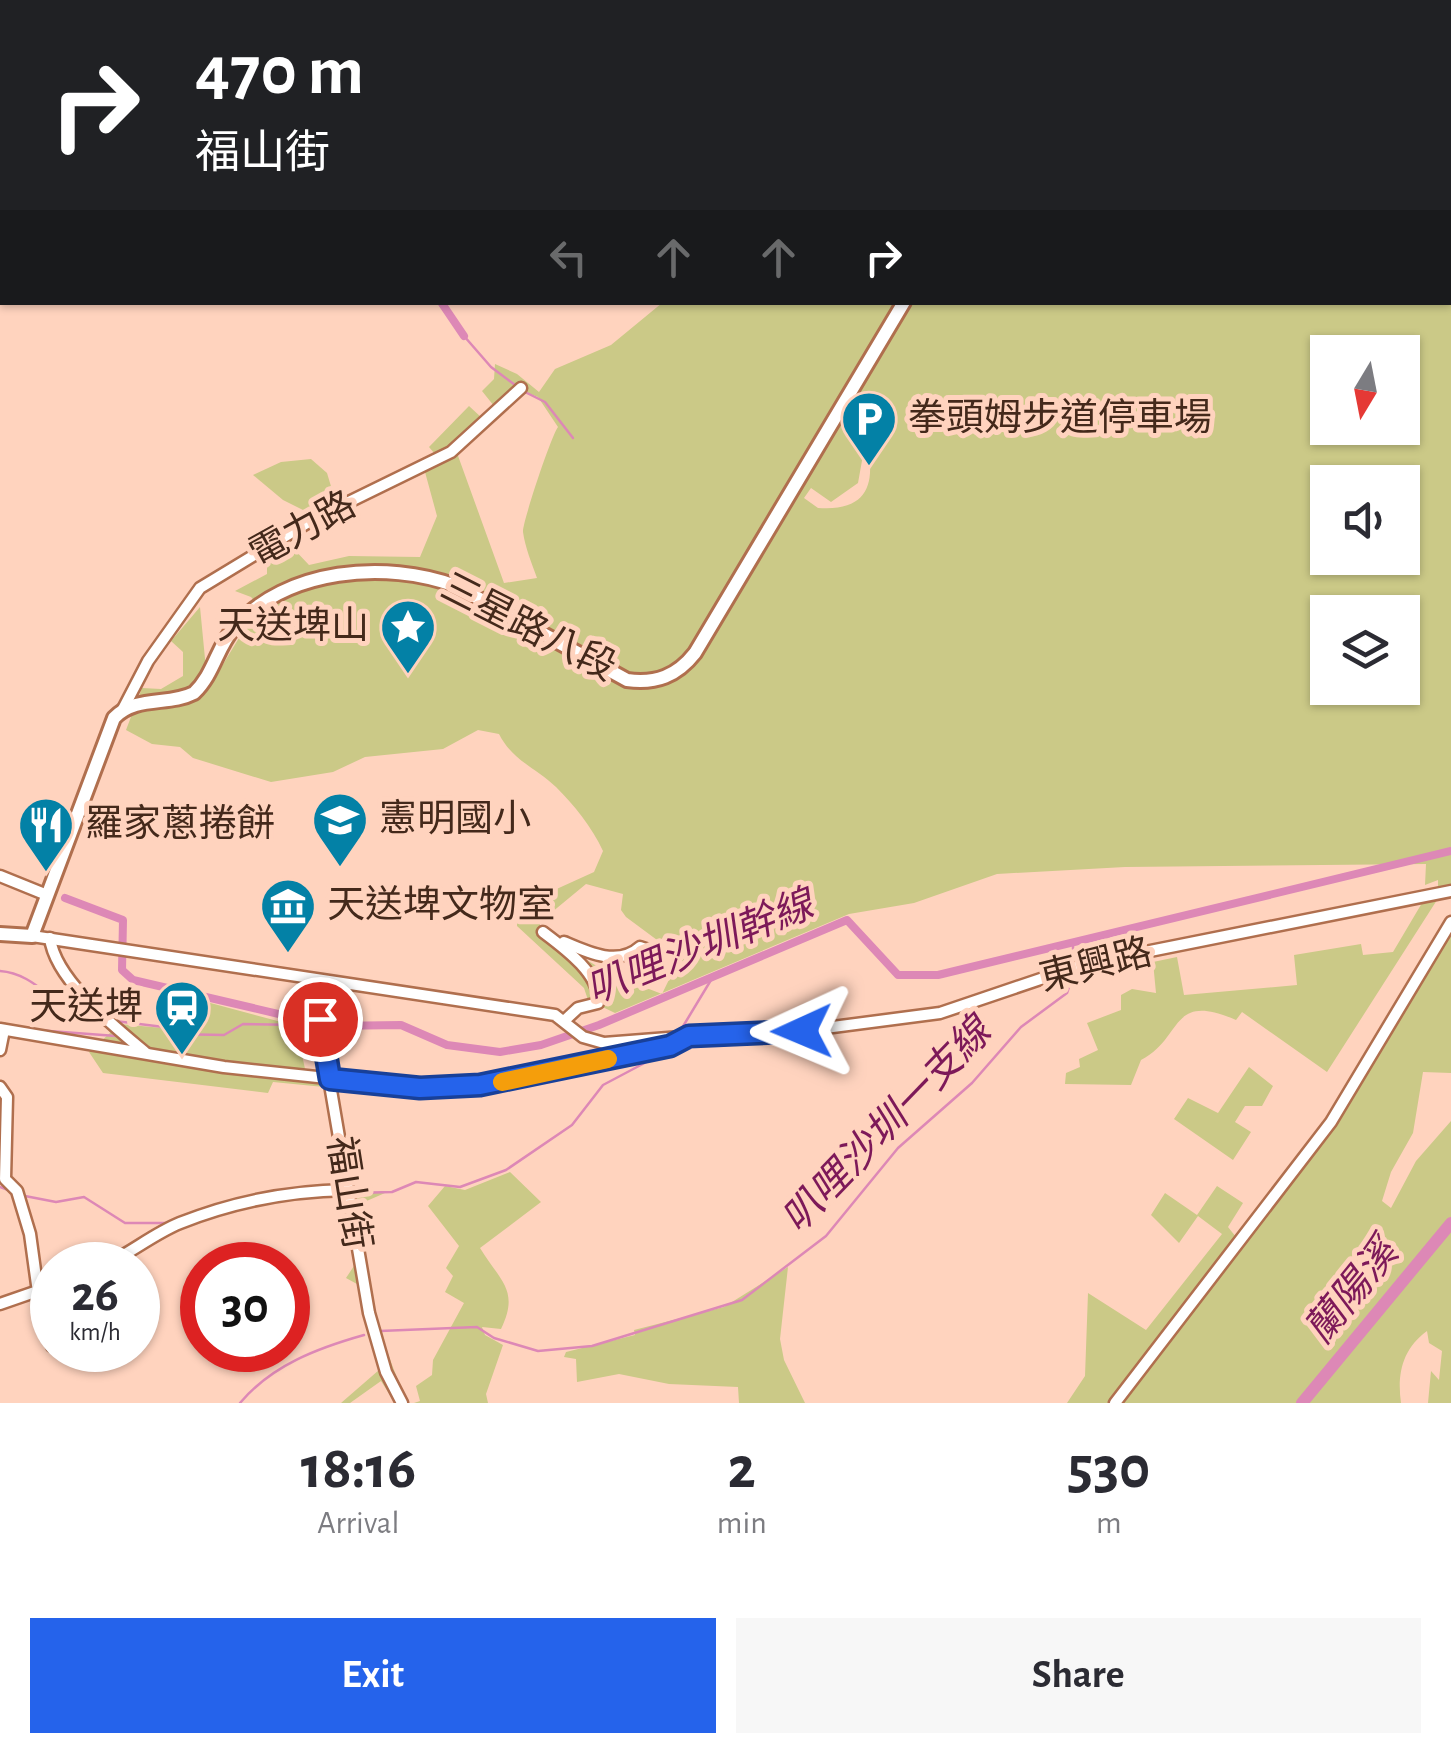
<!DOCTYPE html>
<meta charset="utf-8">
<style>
body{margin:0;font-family:"Alegreya Sans","Noto Sans TC",sans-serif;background:#f7f7f7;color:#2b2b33;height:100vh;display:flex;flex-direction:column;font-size:38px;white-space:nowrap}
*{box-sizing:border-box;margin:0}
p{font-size:32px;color:#7c7c81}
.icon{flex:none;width:55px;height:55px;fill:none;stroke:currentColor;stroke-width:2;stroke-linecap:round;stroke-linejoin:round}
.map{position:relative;height:1403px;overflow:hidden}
.panel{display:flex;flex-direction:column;background:#fff;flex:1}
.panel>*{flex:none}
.guide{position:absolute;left:0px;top:0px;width:1452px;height:305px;box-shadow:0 2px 8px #0004;background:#202124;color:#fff;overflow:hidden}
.needle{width:65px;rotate:190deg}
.fabs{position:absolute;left:1310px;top:335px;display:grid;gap:20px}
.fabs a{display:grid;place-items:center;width:110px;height:110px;border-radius:0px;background:#fff;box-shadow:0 2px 8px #0004;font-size:50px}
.speed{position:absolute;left:30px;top:1242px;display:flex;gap:20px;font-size:50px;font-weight:700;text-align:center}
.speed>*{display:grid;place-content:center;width:130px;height:130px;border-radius:50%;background:#fff;box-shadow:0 2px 8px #0004;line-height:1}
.speed small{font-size:25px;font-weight:400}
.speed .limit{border:15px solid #d22;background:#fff;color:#111}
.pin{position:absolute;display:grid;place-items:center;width:85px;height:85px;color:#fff;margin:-42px;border:5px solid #fff;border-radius:50%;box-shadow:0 2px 10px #0007}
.me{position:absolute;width:110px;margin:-55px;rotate:269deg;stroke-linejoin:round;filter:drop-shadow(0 0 8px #0008)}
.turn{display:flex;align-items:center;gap:35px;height:210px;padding:0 30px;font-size:45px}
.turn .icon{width:130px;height:130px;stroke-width:2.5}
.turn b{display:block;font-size:70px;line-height:85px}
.lanes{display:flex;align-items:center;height:95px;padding:0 30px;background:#0003;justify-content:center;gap:50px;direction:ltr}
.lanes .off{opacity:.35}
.eta{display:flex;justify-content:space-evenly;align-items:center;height:170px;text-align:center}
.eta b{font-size:60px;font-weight:700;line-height:70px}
.action{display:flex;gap:20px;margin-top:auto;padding:20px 30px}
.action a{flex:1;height:115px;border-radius:0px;background:#2563eb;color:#fff;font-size:40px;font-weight:700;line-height:115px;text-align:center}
.action a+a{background:#f7f7f7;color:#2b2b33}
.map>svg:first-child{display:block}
.green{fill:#cbc987;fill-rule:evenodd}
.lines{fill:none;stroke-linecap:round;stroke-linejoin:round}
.stream{stroke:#dd88b6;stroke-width:2.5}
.canal{stroke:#dd88b6;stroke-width:8}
.river{stroke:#dd88b6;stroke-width:12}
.minor-casing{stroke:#b06f4e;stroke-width:15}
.major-casing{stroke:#b06f4e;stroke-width:18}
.minor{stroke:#fff;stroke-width:10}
.major{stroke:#fff;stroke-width:12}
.route-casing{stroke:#184099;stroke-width:25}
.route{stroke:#2563eb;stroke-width:18}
.slow{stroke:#f59e0b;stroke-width:18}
.labels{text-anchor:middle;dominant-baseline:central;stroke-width:10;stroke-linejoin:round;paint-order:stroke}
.poi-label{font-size:38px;fill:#44291b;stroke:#ffd3be;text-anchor:start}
.street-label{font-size:38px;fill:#44291b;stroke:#ffd3be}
.water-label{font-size:40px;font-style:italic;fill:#7d1959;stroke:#ffd3be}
</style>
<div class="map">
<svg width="1451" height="1403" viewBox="0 0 1451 1403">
<rect width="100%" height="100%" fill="#ffd3be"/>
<g class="green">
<path d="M 0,0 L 1451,0 L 1451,257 L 1450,2 L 2,2 L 0,11 Z"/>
<path d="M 1451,284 L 1451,898 L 1437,900 L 1327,1072 L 1242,1012 L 1236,1020 C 1169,991 1184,1038 1141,1060 L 1131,1085 L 1065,1084 L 1066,1073 L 1080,1067 L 1079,1059 L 1098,1050 L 1087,1023 L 1121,1010 L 1121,995 L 1132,989 L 1156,993 L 1153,962 L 1177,957 L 1184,995 L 1297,985 L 1294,955 L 1361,944 L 1363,955 L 1393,952 L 1422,903 L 1438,900 L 1438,880 L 1425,885 L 1426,864 L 1125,867 L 997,874 L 914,903 L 849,914 L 615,1013 L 588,1000 L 584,988 L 517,926 L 517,915 L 539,897 L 594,872 L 603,851 C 592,827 574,805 556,787 C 536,768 512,760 499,734 L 478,730 L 443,749 L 365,757 L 333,772 L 271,782 L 193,758 L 180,747 L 152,744 L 126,730 L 142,688 L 161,689 L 183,676 L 183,652 L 171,641 L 200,607 L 206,669 L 197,689 L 205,694 L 245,628 L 264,612 L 251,597 L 235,591 L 267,574 L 267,561 L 291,546 L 309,565 L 349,556 L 420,557 L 437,516 L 422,461 L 435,454 L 429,447 L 469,406 L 482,418 L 494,406 L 482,391 L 494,379 L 495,364 L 517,374 L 539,392 L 555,369 L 611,345 L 662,303 L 1450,302 ZM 1328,352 L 1402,352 L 1402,428 L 1328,428 ZM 528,393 L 538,397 L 558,427 C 552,434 522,523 523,532 C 525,547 532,564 537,578 L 504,583 L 457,453 L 521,394 ZM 860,425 C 876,466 880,513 818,508 L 804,498 L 811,488 L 831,502 L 858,483 L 863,455 L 853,428 ZM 1328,482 L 1402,482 L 1402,558 L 1328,558 ZM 1328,612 L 1402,612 L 1402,688 L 1328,688 ZM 586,884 L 623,894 L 621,910 L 626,917 L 680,957 L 662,994 L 610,974 L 540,932 L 540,922 Z"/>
<path d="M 311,459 L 327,473 L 336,503 L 313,515 L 283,500 L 253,475 L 281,462 Z"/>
<path d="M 1451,925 L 1451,1073 L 1423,1072 L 1413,1133 L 1391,1172 L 1382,1201 L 1391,1208 L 1416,1161 L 1451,1121 L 1451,1403 L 1428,1403 L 1431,1371 L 1439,1380 L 1442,1351 L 1429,1343 L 1427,1331 C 1402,1349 1397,1375 1401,1403 L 1067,1403 L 1085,1376 L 1088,1293 L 1146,1330 L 1222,1234 L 1198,1216 L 1179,1243 L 1151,1215 L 1165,1193 L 1197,1215 L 1217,1186 L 1243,1203 L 1228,1227 L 1240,1242 L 1283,1189 Z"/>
<path d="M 203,1001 L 296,1026 L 305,1069 L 322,1072 L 324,1087 L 273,1082 L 268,1093 L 103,1073 L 89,1052 L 120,1024 L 194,1031 Z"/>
<path d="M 1249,1067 L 1273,1086 L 1262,1106 L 1245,1106 L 1235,1122 L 1251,1132 L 1233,1160 L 1174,1119 L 1188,1098 L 1218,1113 Z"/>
<path d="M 349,1155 L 355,1189 L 385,1193 L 362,1203 C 349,1242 388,1366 409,1403 L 395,1403 L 381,1381 L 350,1403 L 341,1403 L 379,1370 L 357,1284 L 346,1278 L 354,1266 L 338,1157 Z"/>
<path d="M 510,1172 L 541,1202 L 480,1248 C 500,1281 520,1290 501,1329 L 482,1327 L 485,1335 L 503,1345 L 486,1394 L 488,1403 L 414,1403 L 420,1401 L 416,1386 L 432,1375 L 433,1360 L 464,1303 L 445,1292 L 453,1276 L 446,1268 L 459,1246 L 428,1206 L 445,1186 L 465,1190 Z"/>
<path d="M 788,1267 L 780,1339 L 784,1360 L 805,1403 L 739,1403 L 738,1387 L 669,1384 L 619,1374 L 577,1382 L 576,1359 L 564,1357 L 566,1352 L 635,1335 L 634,1330 L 724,1307 Z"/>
</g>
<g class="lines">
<g class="stream">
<path d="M 931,0 L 933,2"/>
<path d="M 464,336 L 491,367 L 519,388"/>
<path d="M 525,392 L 545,402 L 573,438"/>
<path d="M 1073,944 L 1073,960"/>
<path d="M 0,971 C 40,974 55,1013 98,1019"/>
<path d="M 115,1021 L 196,1031"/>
<path d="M 36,1030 L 116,1036"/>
<path d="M 679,1033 L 714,975"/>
<path d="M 170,1034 L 224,1035 L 243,1024 L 300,1025 L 311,1021"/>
<path d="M 0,1187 L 13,1192"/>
<path d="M 354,1193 L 392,1192 L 416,1182 L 460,1187 L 506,1170 L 572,1125 L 603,1085 L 671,1049"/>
<path d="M 25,1196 L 56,1202 L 84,1197 L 125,1223 L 168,1223"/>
<path d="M 380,1331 L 477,1327 L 494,1338 L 538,1351 L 592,1346 L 742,1300 L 826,1236 L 898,1148 L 972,1083 L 1021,1027 L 1067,993 L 1073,975"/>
<path d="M 240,1403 C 272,1365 318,1348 364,1335"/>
</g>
<g class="canal">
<path d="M 441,302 L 464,336"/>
<path d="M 65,898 L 123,920 L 122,970 L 133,980 L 330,1026 L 401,1025 L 447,1045 L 500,1052 L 541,1045 L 599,1025 L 847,920 L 898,975 L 938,975 L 1451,851"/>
</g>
<g class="river">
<path d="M 0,223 L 2,223"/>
<path d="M 1302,1403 L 1451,1223"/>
</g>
<g class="minor-casing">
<g id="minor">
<path d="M 123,709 L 148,661 L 200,588 L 312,520 L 451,452 L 521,388"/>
<path d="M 0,876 L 47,895"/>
<path d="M 543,932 C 563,947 602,975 598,1003 L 578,1008 L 564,1021"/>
<path d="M 32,936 L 555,1015 L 583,1037 L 604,1043 L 681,1037"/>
<path d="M 50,938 C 55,980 115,1027 146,1053"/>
<path d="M 564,942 C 587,952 618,967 640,947 L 652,951"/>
<path d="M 312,979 L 369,1313 L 386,1372 L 402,1403"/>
<path d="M 0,1029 L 224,1067 L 420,1088 L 501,1082 L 670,1046 L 689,1036 L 716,1032 L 802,1031 L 940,1013 L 1085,964 L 1451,891"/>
<path d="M 0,1050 L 4,1030"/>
<path d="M 0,1087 L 7,1097 L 5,1179 L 17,1191 L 30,1234 L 38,1292 L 52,1346"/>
<path d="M 105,1265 C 131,1253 153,1234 180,1223 C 235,1201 288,1191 347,1190"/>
<path d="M 0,1304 L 52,1286"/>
<path d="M 1115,1403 L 1331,1122 L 1451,922"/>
</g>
</g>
<g class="major-casing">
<g id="major">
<path d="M 858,0 L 860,2"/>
<path d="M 0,934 L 32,936 L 114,718 C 136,695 169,706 194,693 C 214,674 217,647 234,628 C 286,568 386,560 456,586 L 627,680 C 656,684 677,676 695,653 L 904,302"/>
</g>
</g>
<use href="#minor" class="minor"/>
<use href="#major" class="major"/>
</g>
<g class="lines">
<g class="route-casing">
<path id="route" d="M 320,1019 L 330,1079 L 420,1088 L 480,1085 L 670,1046 L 689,1036 L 802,1031"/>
</g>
<use href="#route" class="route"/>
<path class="slow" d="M 502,1082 L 608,1059"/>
</g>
<defs>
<g id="parking-pin" transform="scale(2.875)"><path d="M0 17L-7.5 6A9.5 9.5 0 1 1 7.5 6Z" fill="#0381a6" stroke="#ffd3be"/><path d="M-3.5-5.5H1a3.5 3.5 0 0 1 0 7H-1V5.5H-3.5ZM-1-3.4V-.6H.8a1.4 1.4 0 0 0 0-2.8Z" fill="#fff"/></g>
<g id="sight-pin" transform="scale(2.875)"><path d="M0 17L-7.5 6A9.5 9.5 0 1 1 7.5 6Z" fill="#0381a6" stroke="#ffd3be"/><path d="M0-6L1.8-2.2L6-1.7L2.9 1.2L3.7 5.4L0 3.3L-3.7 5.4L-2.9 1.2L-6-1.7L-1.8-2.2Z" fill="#fff"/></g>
<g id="school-pin" transform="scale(2.875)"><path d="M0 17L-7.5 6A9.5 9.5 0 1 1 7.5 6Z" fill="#0381a6" stroke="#ffd3be"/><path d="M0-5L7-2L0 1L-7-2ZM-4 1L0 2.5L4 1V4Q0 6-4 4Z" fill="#fff"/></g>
<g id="restaurant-pin" transform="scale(2.875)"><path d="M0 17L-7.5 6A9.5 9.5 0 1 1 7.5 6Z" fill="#0381a6" stroke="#ffd3be"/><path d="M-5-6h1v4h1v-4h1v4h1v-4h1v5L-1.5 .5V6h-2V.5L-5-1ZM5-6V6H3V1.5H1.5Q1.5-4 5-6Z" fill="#fff"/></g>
<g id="museum-pin" transform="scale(2.875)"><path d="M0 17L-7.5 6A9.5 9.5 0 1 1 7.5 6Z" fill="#0381a6" stroke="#ffd3be"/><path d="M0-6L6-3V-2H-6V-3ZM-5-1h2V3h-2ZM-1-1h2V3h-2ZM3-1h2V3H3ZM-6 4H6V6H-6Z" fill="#fff"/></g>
<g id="station-pin" transform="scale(2.875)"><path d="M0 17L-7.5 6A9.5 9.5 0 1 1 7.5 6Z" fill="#0381a6" stroke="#ffd3be"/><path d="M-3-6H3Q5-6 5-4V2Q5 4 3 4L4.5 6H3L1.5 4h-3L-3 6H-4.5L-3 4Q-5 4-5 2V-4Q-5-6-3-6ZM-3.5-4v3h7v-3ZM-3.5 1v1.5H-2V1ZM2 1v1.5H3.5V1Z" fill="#fff"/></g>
</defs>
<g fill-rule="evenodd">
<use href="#parking-pin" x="869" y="419"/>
<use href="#sight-pin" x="408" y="627"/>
<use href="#school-pin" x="340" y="820"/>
<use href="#restaurant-pin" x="46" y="825"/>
<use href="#museum-pin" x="288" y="906"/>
<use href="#station-pin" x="182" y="1008"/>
</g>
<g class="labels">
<g class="poi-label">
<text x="908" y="419">拳頭姆步道停車場</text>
<text x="369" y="627" text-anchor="end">天送埤山</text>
<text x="379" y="820">憲明國小</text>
<text x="85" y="825">羅家蔥捲餅</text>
<text x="327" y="906">天送埤文物室</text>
<text x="143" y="1008" text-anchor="end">天送埤</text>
</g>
<g class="street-label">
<text transform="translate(303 530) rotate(-29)">電力路</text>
<text transform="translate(528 628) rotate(27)">三星路八段</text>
<text transform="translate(1096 966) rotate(-14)">東興路</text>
<text transform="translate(348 1193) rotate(81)">福山街</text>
</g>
<g class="water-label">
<text transform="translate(700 948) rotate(-22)">叭哩沙圳幹線</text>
<text transform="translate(887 1126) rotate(-46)">叭哩沙圳一支線</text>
<text transform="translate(1352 1292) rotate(-51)">蘭陽溪</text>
</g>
</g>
</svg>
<div class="fabs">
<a><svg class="needle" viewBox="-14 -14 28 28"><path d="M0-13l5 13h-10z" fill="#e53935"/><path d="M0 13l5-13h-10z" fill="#7c7c81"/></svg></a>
<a><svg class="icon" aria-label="sound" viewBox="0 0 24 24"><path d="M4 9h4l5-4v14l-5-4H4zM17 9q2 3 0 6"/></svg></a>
<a><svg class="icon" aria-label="layers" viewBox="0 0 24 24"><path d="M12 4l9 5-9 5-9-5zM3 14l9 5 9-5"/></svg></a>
</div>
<div class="speed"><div>26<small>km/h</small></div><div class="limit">30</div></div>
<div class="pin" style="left:320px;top:1019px;background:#d93025"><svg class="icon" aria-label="arrive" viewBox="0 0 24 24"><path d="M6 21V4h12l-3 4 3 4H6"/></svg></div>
<svg class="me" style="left:802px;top:1031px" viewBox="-20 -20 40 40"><path d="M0-17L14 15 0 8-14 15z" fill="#2563eb" stroke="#fff" stroke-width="4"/></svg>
<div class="guide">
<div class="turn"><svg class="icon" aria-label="right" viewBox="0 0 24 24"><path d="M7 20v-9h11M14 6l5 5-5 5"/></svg><div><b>470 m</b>福山街</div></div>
<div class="lanes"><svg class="icon off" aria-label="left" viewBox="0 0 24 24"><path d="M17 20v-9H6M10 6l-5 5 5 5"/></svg><svg class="icon off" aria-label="ahead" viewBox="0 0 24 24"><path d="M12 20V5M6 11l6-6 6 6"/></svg><svg class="icon off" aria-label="ahead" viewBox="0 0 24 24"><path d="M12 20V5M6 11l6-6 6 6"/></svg><svg class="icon" aria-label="right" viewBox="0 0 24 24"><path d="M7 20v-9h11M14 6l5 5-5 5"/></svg></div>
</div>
</div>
<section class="panel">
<div class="eta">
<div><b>18:16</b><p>Arrival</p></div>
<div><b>2</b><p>min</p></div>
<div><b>530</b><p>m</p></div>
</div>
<div class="action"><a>Exit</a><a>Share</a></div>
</section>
